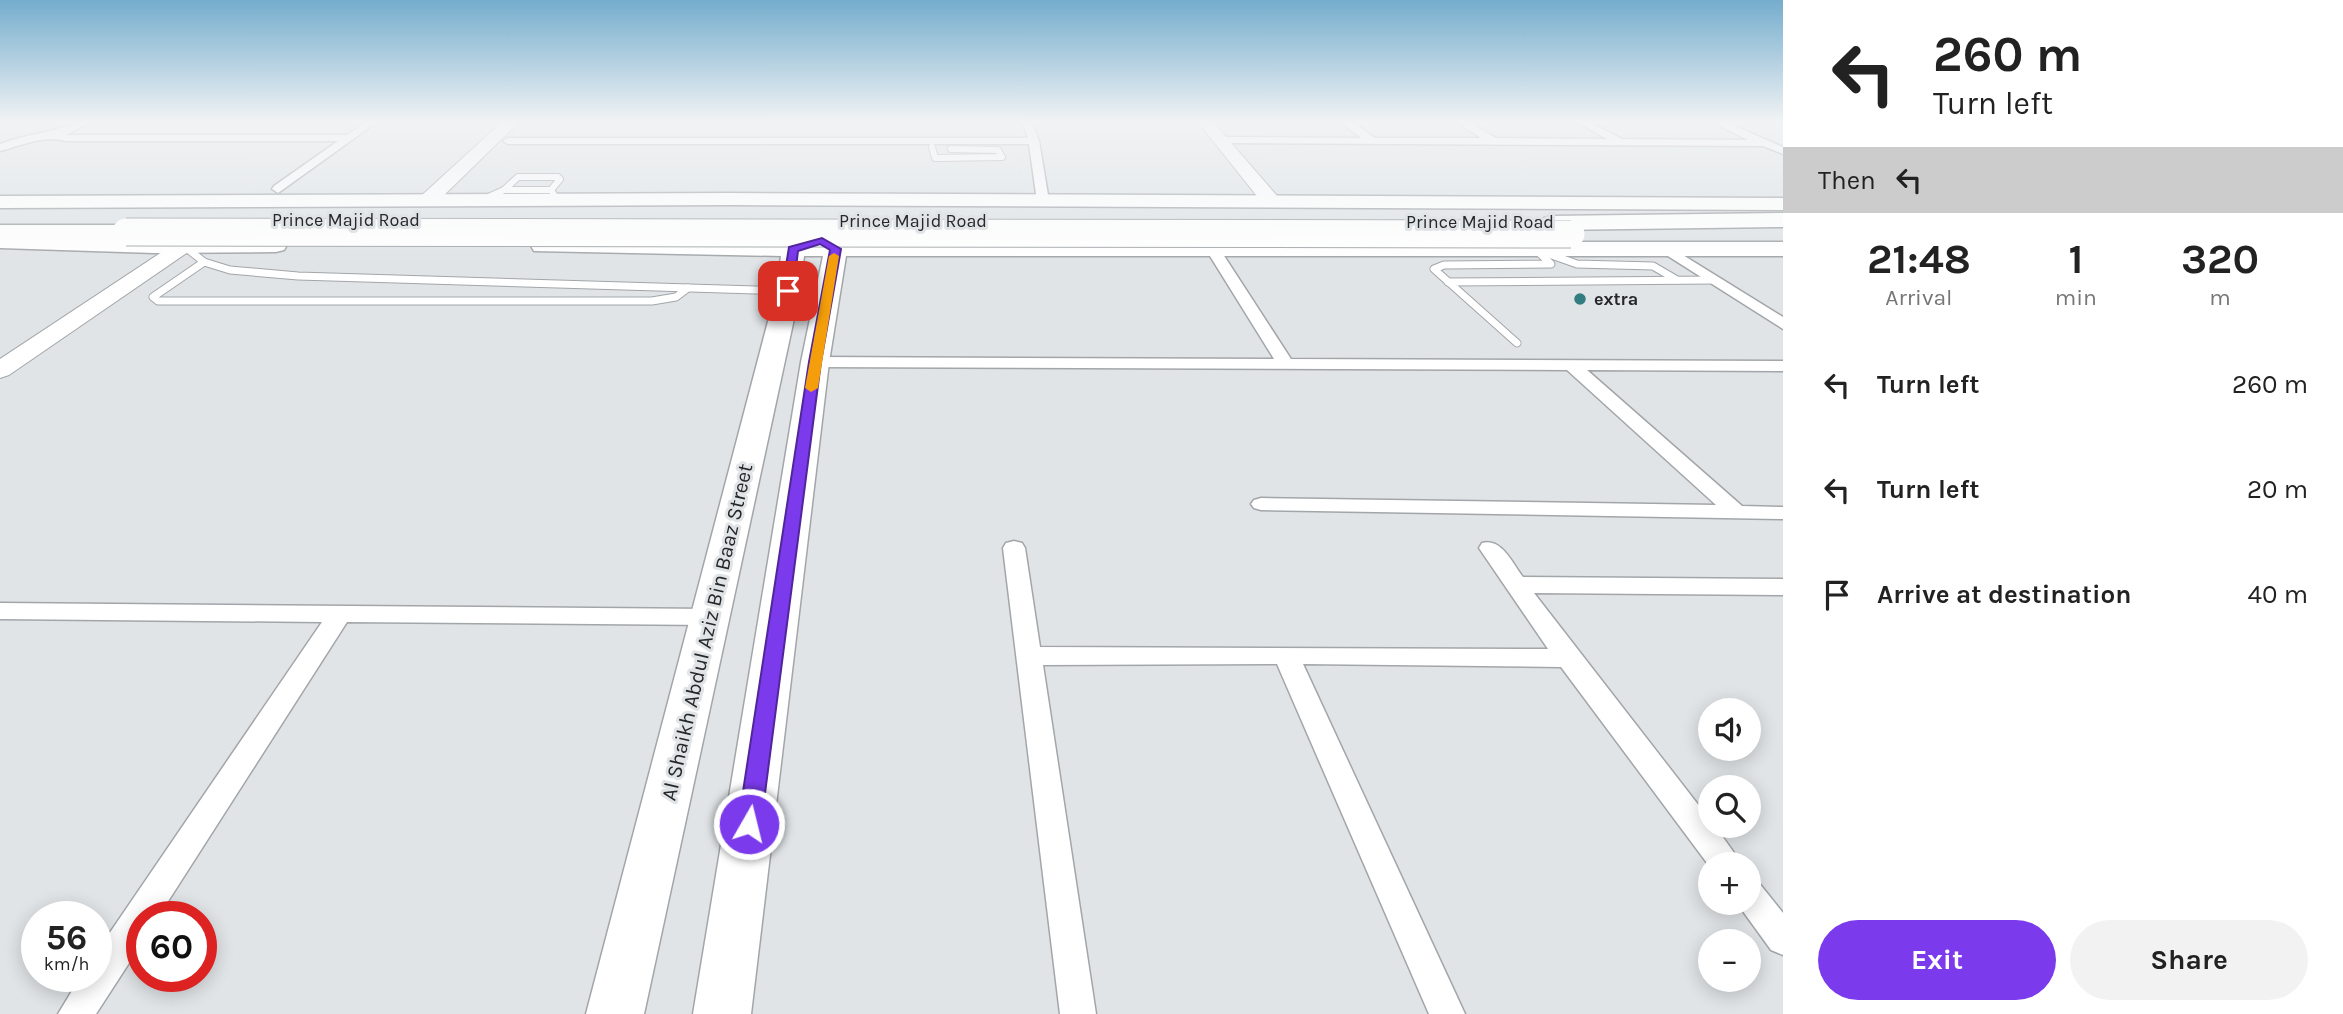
<!DOCTYPE html>
<meta charset="utf-8">
<style>
body{margin:0;font-family:Karla,sans-serif;background:#f2f2f2;color:#222;height:100vh;display:flex;flex-direction:column;font-size:26px;white-space:nowrap}
*{box-sizing:border-box;margin:0}
p{font-size:23px;color:#767676}
.icon{flex:none;width:38px;height:38px;fill:none;stroke:currentColor;stroke-width:2;stroke-linecap:round;stroke-linejoin:round}
.map{position:relative;flex:1;overflow:hidden}
.drawer{display:flex;flex-direction:column;background:#fff;width:560px}
.drawer>*{flex:none}
.hud{background:#fff;color:#222;overflow:hidden}
.controls{position:absolute;left:1698px;top:698px;display:grid;gap:14px}
.controls a{display:grid;place-items:center;width:63px;height:63px;border-radius:50%;background:#fff;box-shadow:0 4px 18px #0003;font-size:35px}
.speed{position:absolute;left:21px;top:901px;display:flex;gap:14px;font-size:35px;font-weight:700;text-align:center}
.speed>*{display:grid;place-content:center;width:91px;height:91px;border-radius:50%;background:#fff;box-shadow:0 4px 18px #0003;line-height:1}
.speed small{font-size:18px;font-weight:400}
.speed .limit{border:10px solid #d22;background:#fff;color:#111}
.pin{position:absolute;display:grid;place-items:center;width:60px;height:60px;color:#fff;margin:-30px;border-radius:14px;box-shadow:0 4px 10px #0006}
.me{position:absolute;width:77px;margin:-38px;rotate:8deg;stroke-linejoin:round;filter:drop-shadow(0 0 5px #0008)}
.turn{display:flex;align-items:center;gap:24px;height:147px;padding:0 35px;font-size:32px}
.turn .icon{width:91px;height:91px;stroke-width:2.5}
.turn b{display:block;font-size:49px;line-height:60px}
.then{display:flex;align-items:center;height:66px;padding:0 35px;background:#0003;gap:14px;font-size:26px}
.eta{display:flex;justify-content:space-evenly;align-items:center;height:119px;text-align:center}
.eta b{font-size:42px;font-weight:700;line-height:49px}
.cta{display:flex;gap:14px;margin-top:auto;padding:14px 35px}
.cta a{flex:1;height:80px;border-radius:42px;background:#7c3aed;color:#fff;font-size:28px;font-weight:700;line-height:80px;text-align:center}
.cta a+a{background:#f2f2f2;color:#222}
ul{padding:0;list-style:none}
li{display:flex;align-items:center;gap:21px;height:105px;padding:0 35px}
li div{flex:1}
li b{display:block;font-size:26px}
li em{font-style:normal}
main{display:flex;flex:1;min-height:0}
.map>svg:first-child{display:block}
.lines{fill:none;stroke-linecap:round;stroke-linejoin:round}
.lane-far1-casing{stroke:#a3a6a9;stroke-width:8}
.lane-casing{stroke:#a3a6a9;stroke-width:9}
.street-casing{stroke:#a3a6a9;stroke-width:3}
.secondary-casing{stroke:#a3a6a9;stroke-width:2}
.primary-casing{stroke:#a3a6a9;stroke-width:3}
.highway-casing{stroke:#a3a6a9;stroke-width:3}
.lane-far1{stroke:#fff;stroke-width:6}
.lane{stroke:#fff;stroke-width:7}
.street{fill:#fff;fill-rule:evenodd}
.secondary{fill:#fff;fill-rule:evenodd}
.primary{fill:#fff;fill-rule:evenodd}
.highway{fill:#fff;fill-rule:evenodd}
.highway-bridge-casing{stroke:#a3a6a9;stroke-width:29;stroke-linecap:butt}
.highway-bridge{stroke:#fff;stroke-width:27}
.route{fill:#7c3aed;stroke:#51269a;stroke-width:2}
.slow{fill:#f59e0b}
.poi-dot{fill:#337c81;stroke:#e0e4e7;stroke-width:2.5}
.labels{text-anchor:middle;dominant-baseline:central;stroke-width:6;stroke-linejoin:round;paint-order:stroke}
.far-street-label{font-size:18px;fill:#262728;stroke:#e0e4e7}
.far-poi-label{font-size:18px;font-weight:bold;fill:#262728;stroke:#e0e4e7;text-anchor:start}
.street-label{font-size:21px;fill:#262728;stroke:#e0e4e7}
</style>
<main>
<div class="map">
<svg width="1783" height="1014" viewBox="0 0 1783 1014">
<rect width="100%" height="100%" fill="#e0e4e7"/>
<g class="lines">
<g class="lane-far1-casing">
<g id="lane-far1">
<path d="M 932,147 L 935,158 L 1002,157 L 998,150 L 951,149"/>
<path d="M 504,190 L 518,177 L 558,177 L 560,179 L 551,190"/>
<path d="M 484,199 L 504,190 L 551,190 L 558,201"/>
</g>
</g>
<g class="lane-casing">
<g id="lane">
<path d="M 184,246 L 204,262 L 230,270 L 298,276 L 788,291"/>
<path d="M 1543,252 L 1577,264 L 1653,266 L 1677,280"/>
<path d="M 204,262 L 153,297 L 158,301 L 652,301 L 676,297 L 688,288"/>
<path d="M 1448,282 L 1715,280"/>
<path d="M 1517,343 L 1434,269 L 1444,265 L 1551,264 L 1533,247"/>
</g>
</g>
<g class="street-casing">
<g id="street">
<path d="M 77,122 L 90,122 L 66,135 L 347,135 L 366,122 L 377,122 L 278,193 L 272,189 L 274,186 L 338,141 L 66,141 C 42,135 23,145 0,151 L 0,144 C 26,134 52,133 77,122 Z"/>
<path d="M 1022,122 L 1032,122 L 1039,141 L 1049,201 L 1047,204 L 1039,204 L 1037,201 L 1029,144 L 508,144 L 503,141 L 508,138 L 1028,138 Z"/>
<path d="M 1341,122 L 1352,122 L 1375,138 L 1481,138 L 1457,122 L 1469,122 L 1496,138 L 1607,139 L 1577,122 L 1589,122 L 1622,139 L 1748,140 L 1712,122 L 1725,122 L 1783,147 L 1783,154 L 1763,146 L 1221,143 L 1216,140 L 1221,137 L 1361,138 Z"/>
<path d="M 1212,244 L 1219,248 L 1291,359 L 1783,361 L 1783,371 L 1587,370 L 1742,506 L 1783,507 L 1783,519 L 1261,510 L 1254,508 L 1251,504 L 1254,500 L 1261,498 L 1716,505 L 1567,370 L 815,367 L 807,362 L 815,357 L 1274,359 L 1205,248 Z"/>
<path d="M 1665,244 L 1783,317 L 1783,329 L 1660,251 L 1660,245 Z"/>
<path d="M 1014,541 L 1022,543 L 1025,548 L 1040,647 L 1548,649 L 1479,548 L 1482,543 C 1502,538 1512,563 1523,577 L 1783,579 L 1783,595 L 1534,593 L 1710,820 L 1710,826 L 1715,826 L 1742,864 L 1710,864 L 1710,867 L 1561,667 L 1303,664 L 1465,1014 L 1429,1014 L 1277,664 L 1043,665 L 1096,1014 L 1060,1014 L 1003,548 L 1006,543 Z"/>
<path d="M 0,603 L 711,609 L 720,611 L 723,617 L 720,623 L 711,625 L 347,622 L 158,917 L 142,917 L 142,943 L 96,1014 L 58,1014 L 81,976 L 96,976 L 96,953 L 322,622 L 0,619 Z"/>
<path d="M 1748,879 L 1759,883 L 1783,913 L 1783,955 L 1771,950 L 1737,903 L 1748,903 Z"/>
</g>
</g>
<g class="secondary-casing">
<g id="secondary">
<path d="M 502,122 L 519,122 L 434,205 L 420,205 L 418,201 L 420,197 Z"/>
<path d="M 1198,122 L 1213,122 L 1278,197 L 1280,201 L 1278,205 L 1264,205 Z"/>
<path d="M 184,240 L 191,242 L 194,246 L 191,250 L 9,375 L 0,378 L 0,359 L 177,242 Z"/>
</g>
</g>
<g class="primary-casing">
<g id="primary">
<path d="M 730,193 L 1783,198 L 1783,210 L 730,205 L 0,208 L 0,196 Z"/>
<path d="M 0,234 L 154,239 L 276,238 L 284,240 L 287,245 L 284,250 L 276,252 L 154,253 L 0,248 Z"/>
<path d="M 542,239 L 793,242 L 1783,242 L 1783,256 L 846,256 L 829,362 L 751,1014 L 693,1014 L 801,362 L 823,256 L 804,256 L 800,291 L 644,1014 L 586,1014 L 776,291 L 781,256 L 534,251 L 531,246 L 534,241 Z"/>
</g>
</g>
<g class="highway-casing">
<g id="highway">
<path d="M 1783,213 L 1783,227 L 1552,230 L 1544,228 L 1540,223 L 1544,218 L 1552,216 Z"/>
<path d="M 0,225 L 126,225 L 135,227 L 138,232 L 135,237 L 126,239 L 0,239 Z"/>
</g>
</g>
<use href="#lane-far1" class="lane-far1"/>
<use href="#lane" class="lane"/>
<use href="#street" class="street"/>
<use href="#secondary" class="secondary"/>
<use href="#primary" class="primary"/>
<use href="#highway" class="highway"/>
<g class="highway-bridge-casing">
<path id="highway-bridge" d="M 126,232 L 1571,234"/>
</g>
<use href="#highway-bridge" class="highway-bridge"/>
</g>
<linearGradient id="sky" x2="0" y2="1"><stop stop-color="#75adcd"/><stop offset="0.46" stop-color="#f1f3f4"/><stop offset="1" stop-color="#f1f3f4" stop-opacity="0"/></linearGradient>
<rect width="1783" height="264" fill="url(#sky)"/>
<path class="route" d="M 822,238 L 841,249 L 821,362 L 761,824 L 757,831 L 749,834 L 741,831 L 738,824 L 809,362 L 830,250 L 820,244 L 798,251 L 793,291 L 788,294 L 782,291 L 789,247 Z"/>
<path class="slow" d="M 834,253 L 839,256 L 818,388 L 811,392 L 805,388 L 829,256 Z"/>
<circle class="poi-dot" cx="1580" cy="299" r="7"/>
<g class="labels">
<g class="far-street-label">
<text x="346" y="220">Prince Majid Road</text>
<text x="913" y="221">Prince Majid Road</text>
<text x="1480" y="222">Prince Majid Road</text>
</g>
<g class="far-poi-label">
<text x="1594" y="299">extra</text>
</g>
<g class="street-label">
<text transform="translate(707 632) rotate(-77)">Al Shaikh Abdul Aziz Bin Baaz Street</text>
</g>
</g>
</svg>
<div class="controls">
<a><svg class="icon" aria-label="sound" viewBox="0 0 24 24"><path d="M4 9h4l5-4v14l-5-4H4zM17 9q2 3 0 6"/></svg></a>
<a><svg class="icon" aria-label="search" viewBox="0 0 24 24"><circle cx="10" cy="10" r="6"/><path d="M15 15l6 6"/></svg></a>
<a>+</a>
<a>−</a>
</div>
<div class="speed"><div>56<small>km/h</small></div><div class="limit">60</div></div>
<div class="pin" style="left:788px;top:291px;background:#d93025"><svg class="icon" aria-label="arrive" viewBox="0 0 24 24"><path d="M6 21V4h12l-3 4 3 4H6"/></svg></div>
<svg class="me" style="left:749px;top:824px" viewBox="-20 -20 40 40"><circle r="17" fill="#7c3aed" stroke="#fff" stroke-width="3"/><path d="M0-11L8 9 0 5-8 9z" fill="#fff"/></svg>
</div>
<section class="drawer">
<div class="hud">
<div class="turn"><svg class="icon" aria-label="left" viewBox="0 0 24 24"><path d="M17 20v-9H6M10 6l-5 5 5 5"/></svg><div><b>260 m</b>Turn left</div></div>
<div class="then">Then<svg class="icon" aria-label="left" viewBox="0 0 24 24"><path d="M17 20v-9H6M10 6l-5 5 5 5"/></svg></div>
</div>
<div class="eta">
<div><b>21:48</b><p>Arrival</p></div>
<div><b>1</b><p>min</p></div>
<div><b>320</b><p>m</p></div>
</div>
<ul>
<li><svg class="icon" aria-label="left" viewBox="0 0 24 24"><path d="M17 20v-9H6M10 6l-5 5 5 5"/></svg><div><b>Turn left</b></div><em>260 m</em></li>
<li><svg class="icon" aria-label="left" viewBox="0 0 24 24"><path d="M17 20v-9H6M10 6l-5 5 5 5"/></svg><div><b>Turn left</b></div><em>20 m</em></li>
<li><svg class="icon" aria-label="arrive" viewBox="0 0 24 24"><path d="M6 21V4h12l-3 4 3 4H6"/></svg><div><b>Arrive at destination</b></div><em>40 m</em></li>
</ul>
<div class="cta"><a>Exit</a><a>Share</a></div>
</section>
</main>
